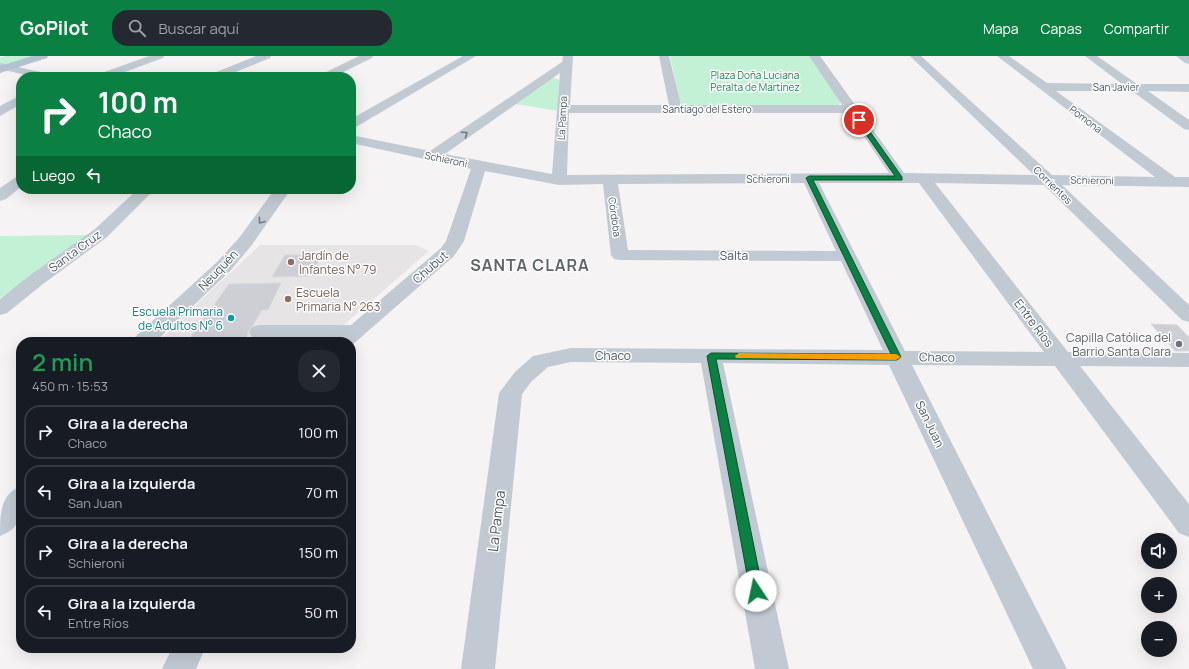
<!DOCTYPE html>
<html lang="es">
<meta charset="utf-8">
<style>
body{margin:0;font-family:Manrope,sans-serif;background:#242831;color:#f1f3f6;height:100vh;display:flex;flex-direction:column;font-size:15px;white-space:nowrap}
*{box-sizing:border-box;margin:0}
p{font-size:13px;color:#9ea1a6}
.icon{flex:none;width:22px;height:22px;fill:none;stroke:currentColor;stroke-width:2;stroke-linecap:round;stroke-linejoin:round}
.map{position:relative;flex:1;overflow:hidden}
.drawer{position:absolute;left:16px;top:281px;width:340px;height:316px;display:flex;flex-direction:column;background:#171b24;border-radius:16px;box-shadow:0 4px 16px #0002}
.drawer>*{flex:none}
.top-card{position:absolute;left:16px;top:16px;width:340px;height:122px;border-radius:16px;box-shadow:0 4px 16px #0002;background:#0b8043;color:#fff;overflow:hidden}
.buttons{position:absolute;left:1141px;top:477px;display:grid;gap:8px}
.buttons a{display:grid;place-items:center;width:36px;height:36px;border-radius:50%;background:#171b24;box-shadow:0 4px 16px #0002;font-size:20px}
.pin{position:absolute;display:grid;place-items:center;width:34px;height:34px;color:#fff;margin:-17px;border:2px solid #fff;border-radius:50%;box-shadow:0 1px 4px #0007}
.me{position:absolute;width:44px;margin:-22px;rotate:349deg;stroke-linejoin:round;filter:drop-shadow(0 0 3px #0008)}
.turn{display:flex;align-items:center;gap:14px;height:84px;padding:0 16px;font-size:18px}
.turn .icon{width:52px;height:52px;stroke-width:2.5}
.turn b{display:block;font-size:28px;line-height:34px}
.then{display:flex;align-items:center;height:38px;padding:0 16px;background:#0003;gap:8px;font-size:15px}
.round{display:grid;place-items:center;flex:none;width:42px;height:42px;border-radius:16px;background:#242831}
.overview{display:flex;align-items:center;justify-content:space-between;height:68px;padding:0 16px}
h1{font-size:24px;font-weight:600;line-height:30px;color:#1e9e55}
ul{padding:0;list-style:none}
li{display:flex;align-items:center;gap:12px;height:54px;margin:0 8px 6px;padding:0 8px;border:2px solid #363941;border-radius:16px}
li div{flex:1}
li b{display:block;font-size:15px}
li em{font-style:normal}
header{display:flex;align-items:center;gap:24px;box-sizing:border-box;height:56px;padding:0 20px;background:#0b8043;color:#fff}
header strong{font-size:19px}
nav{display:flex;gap:22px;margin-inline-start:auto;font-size:14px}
.search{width:280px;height:36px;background:#242831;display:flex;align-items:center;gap:10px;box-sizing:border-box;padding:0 14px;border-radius:16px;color:#9ea1a6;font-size:15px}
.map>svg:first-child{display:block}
.education{fill:#e6e4e5}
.green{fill:#c3f1d5}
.building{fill:#cdcfd5;stroke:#d7d9de}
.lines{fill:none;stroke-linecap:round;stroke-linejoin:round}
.minor{fill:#c1cad2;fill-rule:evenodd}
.major{fill:#b3c2d1;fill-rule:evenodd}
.oneway{stroke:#6e7983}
.route{fill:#0b8043;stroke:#07532c}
.slow{fill:#f59e0b}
.education-dot{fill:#8d6e63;stroke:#fff;stroke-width:1.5}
.culture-dot{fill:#0f9aa8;stroke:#fff;stroke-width:1.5}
.worship-dot{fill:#6b7280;stroke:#fff;stroke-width:1.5}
.labels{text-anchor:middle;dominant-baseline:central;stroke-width:3;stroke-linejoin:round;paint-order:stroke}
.far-park-label{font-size:10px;fill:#17864f;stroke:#fff}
.far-street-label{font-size:10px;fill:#4a5661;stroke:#fff}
.street-label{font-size:12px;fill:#4a5661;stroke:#fff}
.education-label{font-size:12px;fill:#785e54;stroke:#fff;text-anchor:start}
.culture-label{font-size:12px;fill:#0d838f;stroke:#fff;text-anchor:end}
.worship-label{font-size:12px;fill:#5b616d;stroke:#fff;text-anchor:end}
.near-street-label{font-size:14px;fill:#4a5661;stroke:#fff}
.district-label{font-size:16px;font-weight:bold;letter-spacing:1px;fill:#5f6368;stroke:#fff}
</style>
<header>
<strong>GoPilot</strong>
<div class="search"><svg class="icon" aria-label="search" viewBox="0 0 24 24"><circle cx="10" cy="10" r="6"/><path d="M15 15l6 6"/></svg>Buscar aquí</div>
<nav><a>Mapa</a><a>Capas</a><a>Compartir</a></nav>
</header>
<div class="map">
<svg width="1189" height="613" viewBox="0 0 1189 613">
<rect width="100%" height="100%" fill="#f5f3f3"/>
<path class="education" d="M 260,189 L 415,189 L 429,195 L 324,286 L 159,286 L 183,261 Z"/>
<g class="green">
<path d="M 6,0 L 36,0 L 8,8 L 0,8 L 0,2 Z"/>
<path d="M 670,0 L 810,0 L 840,46 L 839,49 L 683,49 L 680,46 Z"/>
<path d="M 555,22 L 559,24 L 558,55 L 516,48 L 551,23 Z"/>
<path d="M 91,179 L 0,242 L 0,180 Z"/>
</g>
<g class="building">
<path d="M 285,199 L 322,199 L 310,220 L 272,221 Z"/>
<path d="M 281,227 L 268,254 L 262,254 L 253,269 L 248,275 L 248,278 L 244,286 L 187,286 L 229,228 Z"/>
<path d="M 1151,268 L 1177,269 L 1189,281 L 1189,295 L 1175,295 Z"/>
</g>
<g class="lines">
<g class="minor">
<path d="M 149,0 L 164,0 L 163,2 L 111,21 L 94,21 L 96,19 Z"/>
<path d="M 256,0 L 271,0 L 270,2 L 223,21 L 207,21 L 209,19 Z"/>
<path d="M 359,0 L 373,0 L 372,2 L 333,21 L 318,21 L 320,19 Z"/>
<path d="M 463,0 L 476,0 L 356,71 L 351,72 L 351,63 Z"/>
<path d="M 563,0 L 573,0 L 570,49 L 669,49 L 659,0 L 669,0 L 681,49 L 842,49 L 809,0 L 820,0 L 904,117 L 1034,119 L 910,0 L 921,0 L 1052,119 L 1155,121 L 997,0 L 1009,0 L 1047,27 L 1122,28 L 1085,0 L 1097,0 L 1137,28 L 1189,28 L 1189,36 L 1148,35 L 1189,64 L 1189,74 L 1184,73 L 1132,35 L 1056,35 L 1175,121 L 1189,121 L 1189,131 L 1062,129 L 1189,249 L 1189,266 L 1182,264 L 1044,129 L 935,127 L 1068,296 L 1189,297 L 1189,311 L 1080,310 L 1189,448 L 1189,481 L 1179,477 L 1055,310 L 912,309 L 1067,613 L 1033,613 L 889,309 L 723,307 L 789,613 L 755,613 L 701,307 L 571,306 L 548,311 L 531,326 L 522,338 L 495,613 L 461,613 L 499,337 L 515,316 L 533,300 L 571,292 L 883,294 L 841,205 L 620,204 L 614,203 L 611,199 L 603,128 L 559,129 L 485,115 L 464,185 L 454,200 L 351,290 L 351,286 L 332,286 L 335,282 L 259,283 L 252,281 L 249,276 L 252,271 L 259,269 L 351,269 L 441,192 L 446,185 L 471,113 L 351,87 L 351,79 L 430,95 L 562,6 ZM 560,17 L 552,118 L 445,98 ZM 569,57 L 848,57 L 889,117 L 567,119 ZM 804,127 L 836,195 L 628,194 L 618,128 ZM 819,127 L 919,127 L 1044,296 L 905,295 Z"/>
<path d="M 1176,0 L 1189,0 L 1189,8 L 1185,7 Z"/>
<path d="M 0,7 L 54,19 L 56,21 L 34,21 L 0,13 Z"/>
<path d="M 21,39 L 21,48 L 0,60 L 0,50 Z"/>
<path d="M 21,119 L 21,131 L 6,143 L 0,145 L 0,132 L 16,121 Z"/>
<path d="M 138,133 L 155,133 L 107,181 L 43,228 L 7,257 L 0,259 L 0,243 L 29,220 L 95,173 Z"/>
<path d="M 275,133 L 291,133 L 251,190 L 231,214 L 155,286 L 132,286 L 135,281 L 217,206 L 239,182 Z"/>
<path d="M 21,430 C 21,453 25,471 0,480 C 0,457 0,439 21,430 Z"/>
<path d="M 172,592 L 205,592 L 196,613 L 162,613 Z"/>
</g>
<path class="major" d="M 32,0 L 48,0 L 47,2 L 0,17 L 0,10 Z"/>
</g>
<defs><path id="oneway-chevron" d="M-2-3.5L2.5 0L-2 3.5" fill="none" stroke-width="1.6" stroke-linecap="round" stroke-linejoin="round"/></defs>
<g class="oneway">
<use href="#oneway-chevron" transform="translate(465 78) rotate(-35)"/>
<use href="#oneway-chevron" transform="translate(261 165) rotate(126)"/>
</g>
<path class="route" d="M 859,63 L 861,63 L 902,121 L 902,124 L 813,124 L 901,301 L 897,304 L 716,303 L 763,535 L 761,539 L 756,540 L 752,539 L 750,535 L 707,300 L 711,297 L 891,298 L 806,122 L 809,120 L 895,120 L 856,64 Z"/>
<path class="slow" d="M 739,297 L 896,298 L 901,301 L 896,304 L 736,302 L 735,300 Z"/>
<g class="education-dot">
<circle cx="291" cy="206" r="4"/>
<circle cx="288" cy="243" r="4"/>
</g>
<circle class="culture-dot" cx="231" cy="262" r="4"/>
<circle class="worship-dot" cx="1179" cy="288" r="4"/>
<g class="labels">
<g class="far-park-label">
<text x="755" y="19">Plaza Doña Luciana<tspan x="755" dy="12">Peralta de Martínez</tspan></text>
</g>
<g class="far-street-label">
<text x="1116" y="31">San Javier</text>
<text x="707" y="53">Santiago del Estero</text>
<text transform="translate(562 62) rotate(-87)">La Pampa</text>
<text transform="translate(1086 63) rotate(37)">Pomona</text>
<text transform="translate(446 103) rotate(12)">Schieroni</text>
<text x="768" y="123">Schieroni</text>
<text transform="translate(1092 124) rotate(1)">Schieroni</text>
<text transform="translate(1053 129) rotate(44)">Corrientes</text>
<text transform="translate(615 161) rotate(82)">Córdoba</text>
</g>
<g class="street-label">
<text transform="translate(75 195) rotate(-36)">Santa Cruz</text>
<text x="734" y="199">Salta</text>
<text transform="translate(430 211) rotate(-41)">Chubut</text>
<text transform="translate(218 214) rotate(-46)">Neuquén</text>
<text transform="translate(1034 267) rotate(53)">Entre Ríos</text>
<text x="613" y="299">Chaco</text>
<text transform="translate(937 301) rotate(1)">Chaco</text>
<text transform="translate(930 368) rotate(64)">San Juan</text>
</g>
<g class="education-label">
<text x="299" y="199">Jardín de<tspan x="299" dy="14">Infantes N° 79</tspan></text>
<text x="296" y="236">Escuela<tspan x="296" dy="14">Primaria N° 263</tspan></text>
</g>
<g class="culture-label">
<text x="223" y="255">Escuela Primaria<tspan x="223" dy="14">de Adultos N° 6</tspan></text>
</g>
<g class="worship-label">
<text x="1171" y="281">Capilla Católica del<tspan x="1171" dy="14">Barrio Santa Clara</tspan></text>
</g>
<g class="near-street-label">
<text transform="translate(496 465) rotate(-83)">La Pampa</text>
</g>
<g class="district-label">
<text x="530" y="209">SANTA CLARA</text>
</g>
</g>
</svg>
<div class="buttons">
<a><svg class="icon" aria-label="sound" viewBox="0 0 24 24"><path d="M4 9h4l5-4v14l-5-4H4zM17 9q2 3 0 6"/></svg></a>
<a>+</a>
<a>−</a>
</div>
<div class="pin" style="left:859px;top:64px;background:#d93025"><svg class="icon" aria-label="arrive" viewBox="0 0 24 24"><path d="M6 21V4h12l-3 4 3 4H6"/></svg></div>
<svg class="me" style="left:756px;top:535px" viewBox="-20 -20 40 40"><circle r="19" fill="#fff"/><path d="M0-13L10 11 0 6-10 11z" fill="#0b8043"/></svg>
<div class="top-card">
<div class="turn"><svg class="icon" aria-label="right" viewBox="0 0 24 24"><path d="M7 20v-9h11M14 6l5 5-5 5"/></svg><div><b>100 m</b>Chaco</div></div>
<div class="then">Luego<svg class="icon" aria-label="left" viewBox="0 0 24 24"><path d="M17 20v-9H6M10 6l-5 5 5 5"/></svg></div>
</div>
<section class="drawer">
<div class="overview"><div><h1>2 min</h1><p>450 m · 15:53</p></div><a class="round"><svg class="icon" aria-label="close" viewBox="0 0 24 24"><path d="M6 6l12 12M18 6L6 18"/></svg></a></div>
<ul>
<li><svg class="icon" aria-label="right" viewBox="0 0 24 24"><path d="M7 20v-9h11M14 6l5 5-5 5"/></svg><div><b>Gira a la derecha</b><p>Chaco</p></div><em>100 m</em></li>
<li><svg class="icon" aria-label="left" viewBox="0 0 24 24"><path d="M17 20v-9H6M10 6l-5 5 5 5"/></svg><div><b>Gira a la izquierda</b><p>San Juan</p></div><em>70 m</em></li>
<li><svg class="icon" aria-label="right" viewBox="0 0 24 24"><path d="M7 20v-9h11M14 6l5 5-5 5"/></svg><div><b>Gira a la derecha</b><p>Schieroni</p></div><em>150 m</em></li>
<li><svg class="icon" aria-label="left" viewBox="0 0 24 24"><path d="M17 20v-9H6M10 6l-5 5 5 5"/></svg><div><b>Gira a la izquierda</b><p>Entre Ríos</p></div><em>50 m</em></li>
</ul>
</section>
</div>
